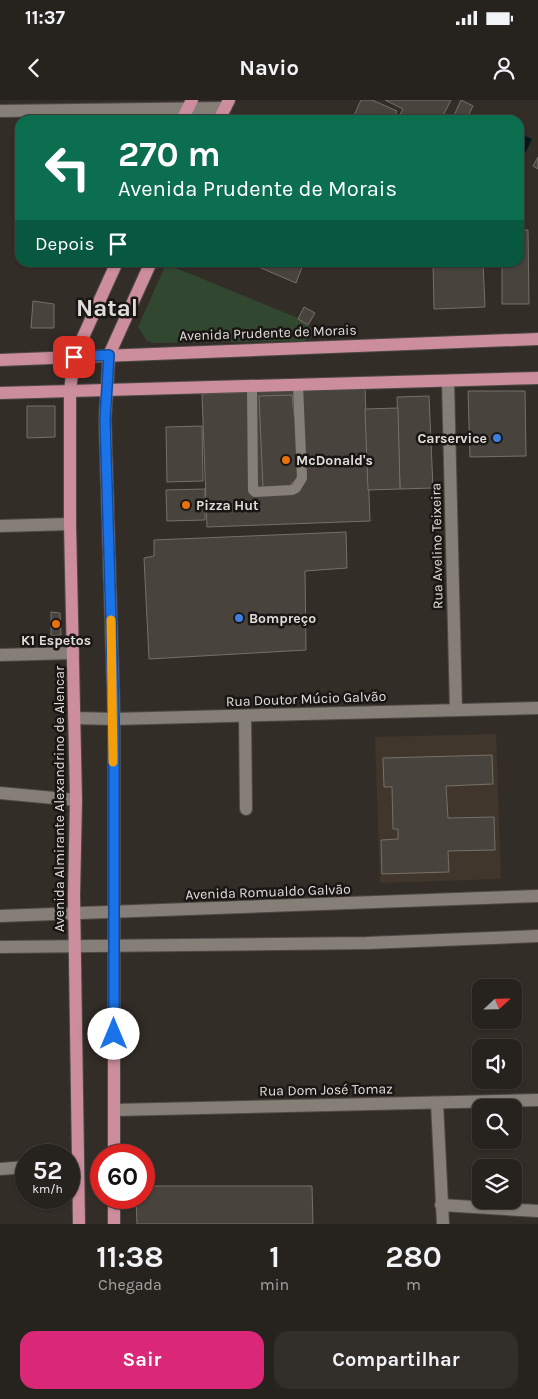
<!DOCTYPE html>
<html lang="pt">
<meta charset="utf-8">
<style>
body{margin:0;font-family:Karla,sans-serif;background:#322f2b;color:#f1f3f6;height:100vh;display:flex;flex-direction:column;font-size:19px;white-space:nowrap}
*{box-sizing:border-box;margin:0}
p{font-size:16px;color:#a4a4a4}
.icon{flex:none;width:28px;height:28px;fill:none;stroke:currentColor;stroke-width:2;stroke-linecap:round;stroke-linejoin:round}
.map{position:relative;height:1124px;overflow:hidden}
.sheet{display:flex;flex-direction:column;background:#26221e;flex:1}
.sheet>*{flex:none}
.hud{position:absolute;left:15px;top:15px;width:509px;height:152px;border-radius:15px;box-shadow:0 1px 4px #0004,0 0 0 1px #423f3c;background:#0b6e4f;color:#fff;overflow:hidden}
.needle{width:32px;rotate:68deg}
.controls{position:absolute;left:472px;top:879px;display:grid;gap:10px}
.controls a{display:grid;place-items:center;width:50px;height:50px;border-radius:10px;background:#26221e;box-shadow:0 1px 4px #0004,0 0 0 1px #423f3c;font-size:25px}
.speed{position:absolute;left:15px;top:1044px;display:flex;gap:10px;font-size:25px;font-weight:700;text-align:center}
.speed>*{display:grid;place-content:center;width:65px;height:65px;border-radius:50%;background:#26221e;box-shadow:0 1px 4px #0004,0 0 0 1px #423f3c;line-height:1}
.speed small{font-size:12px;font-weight:400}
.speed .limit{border:8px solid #d22;background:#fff;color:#111}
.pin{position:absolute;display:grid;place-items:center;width:42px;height:42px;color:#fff;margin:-21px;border-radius:10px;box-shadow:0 2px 8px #0006}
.me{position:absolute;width:55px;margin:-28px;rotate:0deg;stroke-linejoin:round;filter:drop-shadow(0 0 4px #0008)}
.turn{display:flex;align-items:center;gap:18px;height:105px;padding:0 20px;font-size:22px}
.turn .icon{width:65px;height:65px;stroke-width:2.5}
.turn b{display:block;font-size:35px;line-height:42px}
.then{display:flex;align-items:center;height:48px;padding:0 20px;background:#0003;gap:10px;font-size:19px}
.eta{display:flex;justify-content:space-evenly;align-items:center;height:85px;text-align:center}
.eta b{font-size:30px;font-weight:700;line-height:35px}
.primary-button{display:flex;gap:10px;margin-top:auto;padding:10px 20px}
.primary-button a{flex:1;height:58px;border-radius:15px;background:#db2777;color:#fff;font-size:20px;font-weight:700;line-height:58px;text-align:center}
.primary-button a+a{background:#322f2b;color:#f1f3f6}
.status{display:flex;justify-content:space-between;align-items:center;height:35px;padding:0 25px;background:#26221e;direction:ltr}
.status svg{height:14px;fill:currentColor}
header{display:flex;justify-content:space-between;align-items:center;height:65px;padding:0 20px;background:#26221e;font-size:22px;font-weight:700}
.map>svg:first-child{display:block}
.built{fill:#41362c}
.green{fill:#324730}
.water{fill:#031a1b}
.building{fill:#48443d;stroke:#757068}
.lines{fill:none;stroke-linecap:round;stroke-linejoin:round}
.service-casing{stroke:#4e4a45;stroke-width:11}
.minor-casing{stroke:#4e4a45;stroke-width:14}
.secondary-casing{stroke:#4e4a45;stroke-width:14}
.primary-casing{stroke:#4e4a45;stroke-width:14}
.service{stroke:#867f78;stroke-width:10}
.minor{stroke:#867f78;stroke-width:12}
.secondary{stroke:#867f78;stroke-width:12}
.primary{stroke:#cc8d9d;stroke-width:12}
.route-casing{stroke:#114b97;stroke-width:12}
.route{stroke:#1a73e8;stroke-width:9}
.slow{stroke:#f59e0b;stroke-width:9}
.shop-dot{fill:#3f7fe0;stroke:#191614;stroke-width:2}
.food-dot{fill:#e8710a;stroke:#191614;stroke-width:2}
.labels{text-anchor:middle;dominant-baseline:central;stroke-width:5;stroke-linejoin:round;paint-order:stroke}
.street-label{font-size:14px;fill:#e1ddda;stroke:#191614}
.poi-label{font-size:14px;font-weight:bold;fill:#e1ddda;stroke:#191614;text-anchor:start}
.town-label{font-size:24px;font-weight:bold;fill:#e1ddda;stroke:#191614}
</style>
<div class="status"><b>11:37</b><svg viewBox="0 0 49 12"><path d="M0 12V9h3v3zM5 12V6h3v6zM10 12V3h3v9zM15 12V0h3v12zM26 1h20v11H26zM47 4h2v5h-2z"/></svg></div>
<header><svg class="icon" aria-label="back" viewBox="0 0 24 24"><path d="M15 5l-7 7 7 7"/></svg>Navio<svg class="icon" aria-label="person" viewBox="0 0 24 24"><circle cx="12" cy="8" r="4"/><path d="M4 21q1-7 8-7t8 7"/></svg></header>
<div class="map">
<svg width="538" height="1124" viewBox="0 0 538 1124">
<rect width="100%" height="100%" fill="#332d28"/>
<path class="built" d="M 496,634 L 501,779 L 380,783 L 375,637 Z"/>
<path class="green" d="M 166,164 L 298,218 L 313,230 L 311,236 L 305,241 L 155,243 L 147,241 L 138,227 Z"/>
<path class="water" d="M 519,33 L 532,39 L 519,66 Z"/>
<g class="building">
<path d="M 361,0 L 372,0 L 397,11 L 393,20 L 352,20 Z"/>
<path d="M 385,0 L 451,0 L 441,20 L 397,20 L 403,9 Z"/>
<path d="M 461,0 L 473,6 L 466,20 L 452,20 Z"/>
<path d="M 538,57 L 538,69 L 533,66 Z"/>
<path d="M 519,130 L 528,130 L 529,204 L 502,204 L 502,162 L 519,162 Z"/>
<path d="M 247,162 L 304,162 L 296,183 Z"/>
<path d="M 433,162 L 483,162 L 485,207 L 434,209 Z"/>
<path d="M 33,201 L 54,204 L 54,228 L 31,228 Z"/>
<path d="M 304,207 L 315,213 L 308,225 L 298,219 Z"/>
<path d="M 365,288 L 370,421 L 207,427 L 202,294 Z"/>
<path d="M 468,291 L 525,291 L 526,356 L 470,357 Z"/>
<path d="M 292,295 L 294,315 L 297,315 L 298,377 L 289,386 L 263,387 L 259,296 Z"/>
<path d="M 429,296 L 433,388 L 400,389 L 397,297 Z"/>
<path d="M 27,306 L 55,306 L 55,337 L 27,338 Z"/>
<path d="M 398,308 L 400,389 L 368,390 L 365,309 Z"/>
<path d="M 202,326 L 203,381 L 167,382 L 166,327 Z"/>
<path d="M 205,389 L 205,420 L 167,421 L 166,390 Z"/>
<path d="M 346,432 L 347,468 L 305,471 L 306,550 L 149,559 L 144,458 L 154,456 L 154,440 Z"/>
<path d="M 51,512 L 60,513 L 61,535 L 51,536 Z"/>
<path d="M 492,655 L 493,684 L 446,686 L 448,718 L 494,717 L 495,750 L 448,751 L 449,772 L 382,774 L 381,740 L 398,739 L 398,729 L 393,729 L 392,687 L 384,687 L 383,658 Z"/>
<path d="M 144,1086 L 312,1086 L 313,1124 L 137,1124 L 136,1098 L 144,1098 Z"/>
</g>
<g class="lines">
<g class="service-casing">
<path id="service" d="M 252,285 L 253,390 L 255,392 L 292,390 L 296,388 L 302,378 L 298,286"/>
</g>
<g class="minor-casing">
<g id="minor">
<path d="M 0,11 L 225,8"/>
<path d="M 448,282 L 456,610"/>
<path d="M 0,426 L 70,424"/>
<path d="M 0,555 L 73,553"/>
<path d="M 245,616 L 246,709"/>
<path d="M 75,618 L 114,619 L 538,608"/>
<path d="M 0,693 L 76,700"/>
<path d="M 437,1003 L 443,1124"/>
<path d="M 114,1010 L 538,1000"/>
<path d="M 0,1069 L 26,1067"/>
<path d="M 441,1105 L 538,1111"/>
</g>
</g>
<g class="secondary-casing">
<g id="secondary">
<path d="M 0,816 L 538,796"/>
<path d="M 0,847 L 367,843 L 538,836"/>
</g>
</g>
<g class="primary-casing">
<g id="primary">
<path d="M 182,20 L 192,0"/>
<path d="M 219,20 L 229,0"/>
<path d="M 0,260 L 538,239"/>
<path d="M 0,293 L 538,278"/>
<path d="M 114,1055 L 114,619 L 105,319 L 109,255 L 151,162"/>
<path d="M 79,1124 L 74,795 L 76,700 L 70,424 L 70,291 L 74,257 L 117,162"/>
<path d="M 114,1124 L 114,1098"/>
</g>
</g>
<use href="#service" class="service"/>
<use href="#minor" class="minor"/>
<use href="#secondary" class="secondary"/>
<use href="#primary" class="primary"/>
</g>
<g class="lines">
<g class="route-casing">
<path id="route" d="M 74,257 L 109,255 L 105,319 L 114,620 L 114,934"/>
</g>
<use href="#route" class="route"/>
<path class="slow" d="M 111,520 L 113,662"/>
</g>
<g class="shop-dot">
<circle cx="497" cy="338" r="5"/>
<circle cx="239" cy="518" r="5"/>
</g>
<g class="food-dot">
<circle cx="286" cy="360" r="5"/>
<circle cx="186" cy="405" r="5"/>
<circle cx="56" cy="524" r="5"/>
</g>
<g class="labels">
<g class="street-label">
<text transform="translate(268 233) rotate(-2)">Avenida Prudente de Morais</text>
<text transform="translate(437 446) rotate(-91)">Rua Avelino Teixeira</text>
<text transform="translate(306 599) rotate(-2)">Rua Doutor Múcio Galvão</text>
<text transform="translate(59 699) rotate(-90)">Avenida Almirante Alexandrino de Alencar</text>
<text transform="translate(268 792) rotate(-2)">Avenida Romualdo Galvão</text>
<text transform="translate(326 990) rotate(-1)">Rua Dom José Tomaz</text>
</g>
<g class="poi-label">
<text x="487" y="338" text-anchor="end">Carservice</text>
<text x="296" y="360">McDonald's</text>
<text x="196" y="405">Pizza Hut</text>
<text x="249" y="518">Bompreço</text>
<text x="56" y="540" text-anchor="middle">K1 Espetos</text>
</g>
<g class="town-label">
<text x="107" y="208">Natal</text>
</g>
</g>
</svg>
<div class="controls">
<a><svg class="needle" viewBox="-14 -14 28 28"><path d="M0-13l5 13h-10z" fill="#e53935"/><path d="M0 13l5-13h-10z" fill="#a4a4a4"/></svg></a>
<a><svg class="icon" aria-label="sound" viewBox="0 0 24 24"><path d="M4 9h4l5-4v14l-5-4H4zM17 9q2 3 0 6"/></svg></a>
<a><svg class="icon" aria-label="search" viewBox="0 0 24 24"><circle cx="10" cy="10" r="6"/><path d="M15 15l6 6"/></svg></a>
<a><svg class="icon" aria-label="layers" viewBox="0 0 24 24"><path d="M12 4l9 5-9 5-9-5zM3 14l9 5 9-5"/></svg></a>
</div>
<div class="speed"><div>52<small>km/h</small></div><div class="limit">60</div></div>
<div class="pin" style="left:74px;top:257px;background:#d93025"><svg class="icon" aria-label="arrive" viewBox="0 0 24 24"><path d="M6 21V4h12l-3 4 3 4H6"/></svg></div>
<svg class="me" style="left:114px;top:934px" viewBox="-20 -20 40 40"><circle r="19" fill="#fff"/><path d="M0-13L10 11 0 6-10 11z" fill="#1a73e8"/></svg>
<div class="hud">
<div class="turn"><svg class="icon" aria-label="left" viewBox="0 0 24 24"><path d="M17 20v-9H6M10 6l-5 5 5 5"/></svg><div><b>270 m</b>Avenida Prudente de Morais</div></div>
<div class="then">Depois<svg class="icon" aria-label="arrive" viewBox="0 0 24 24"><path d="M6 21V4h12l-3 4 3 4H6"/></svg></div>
</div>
</div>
<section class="sheet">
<div class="eta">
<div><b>11:38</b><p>Chegada</p></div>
<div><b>1</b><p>min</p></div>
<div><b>280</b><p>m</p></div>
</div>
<div class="primary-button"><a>Sair</a><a>Compartilhar</a></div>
</section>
